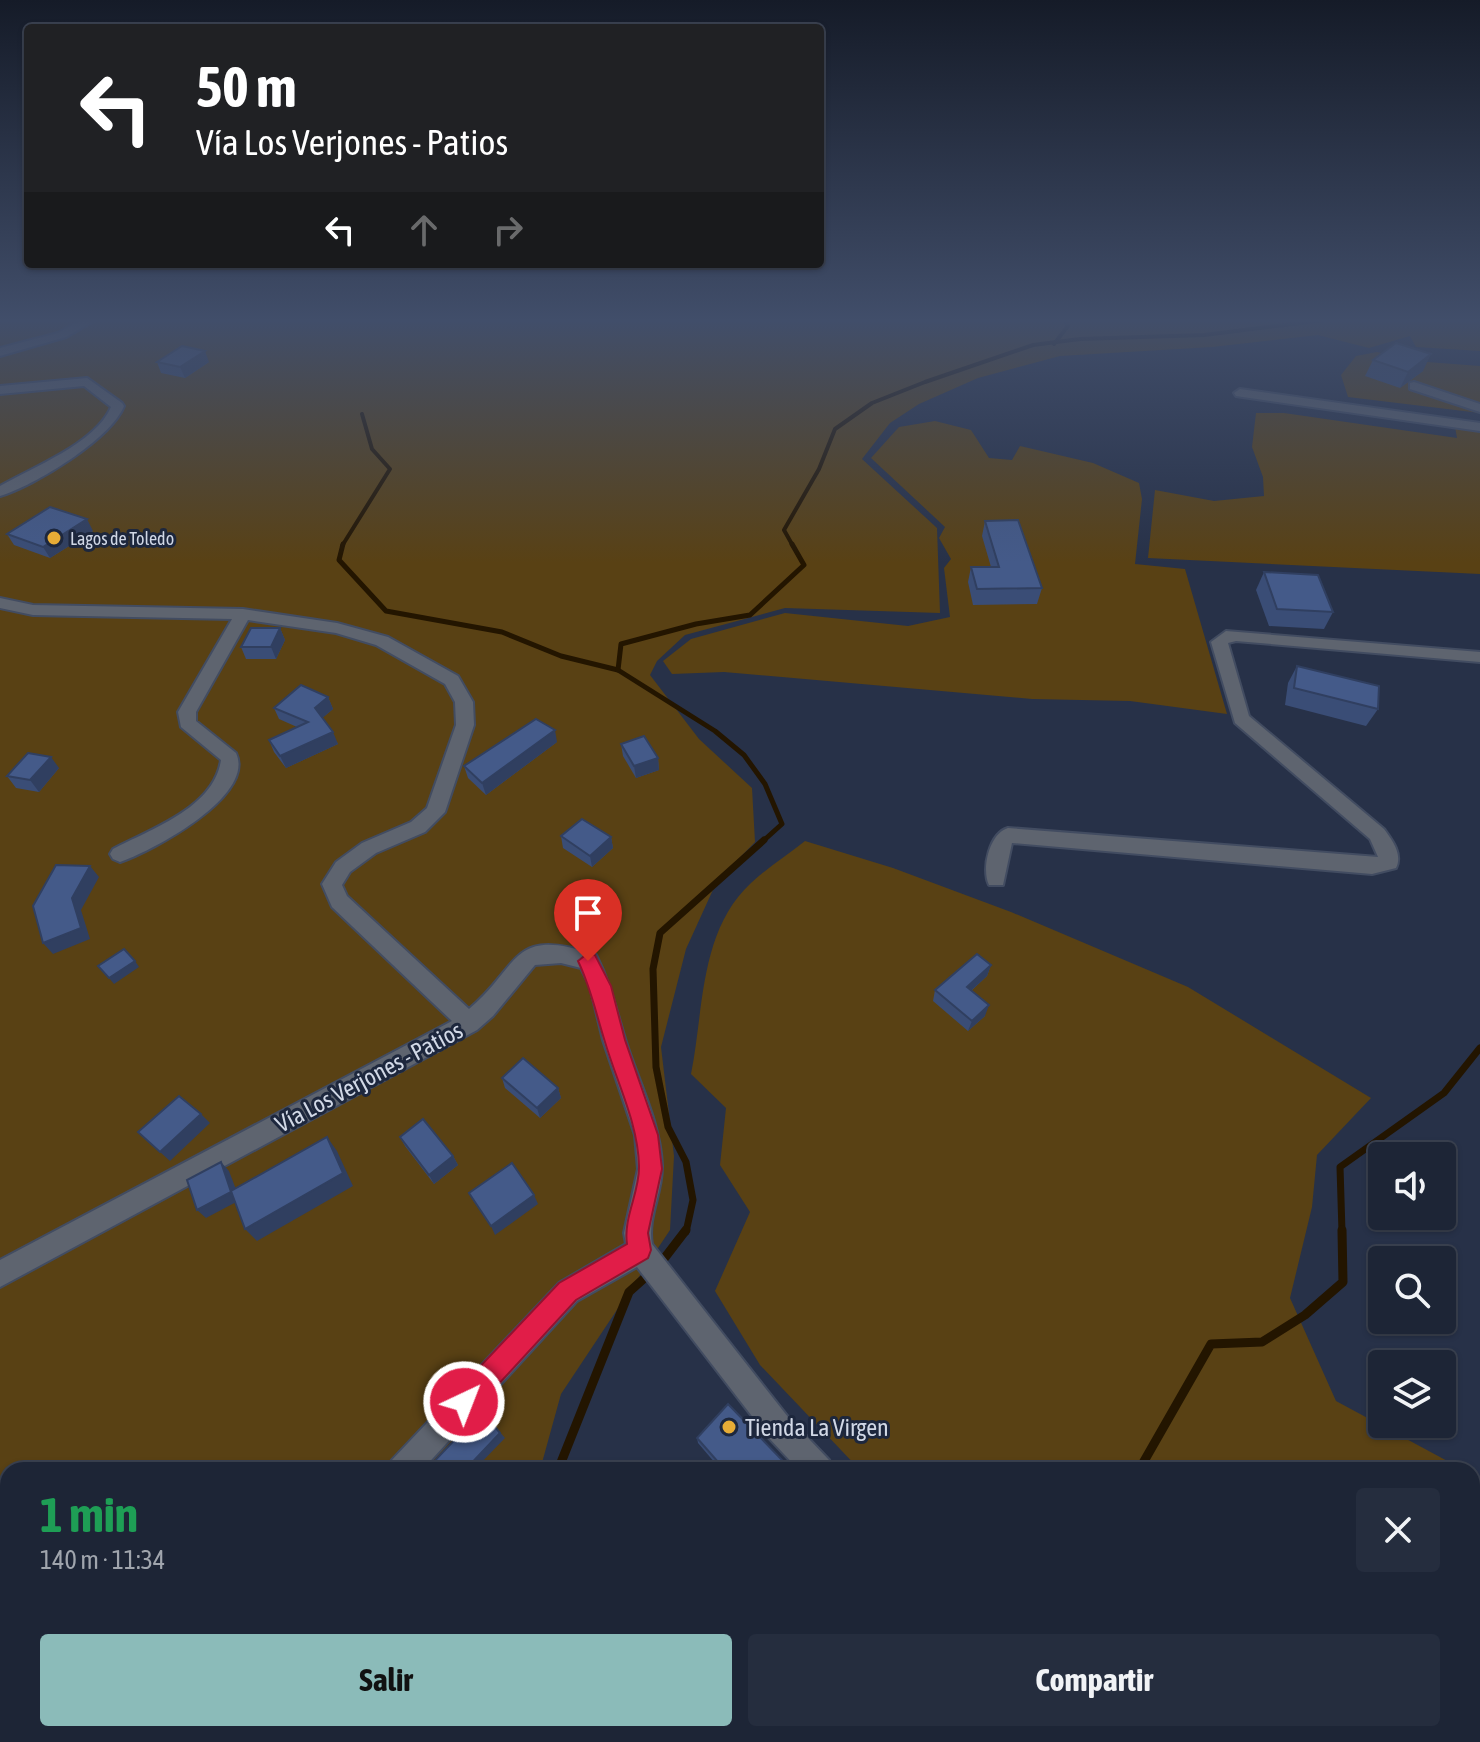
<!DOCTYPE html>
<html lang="es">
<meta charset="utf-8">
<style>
body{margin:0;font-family:"Asap Condensed",sans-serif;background:#252d3e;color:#f1f3f6;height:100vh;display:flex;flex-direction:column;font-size:30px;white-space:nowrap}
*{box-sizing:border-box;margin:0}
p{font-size:26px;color:#a0a5ad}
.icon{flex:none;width:44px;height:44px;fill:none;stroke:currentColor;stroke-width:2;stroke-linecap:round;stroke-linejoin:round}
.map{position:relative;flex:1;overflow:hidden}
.drawer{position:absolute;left:0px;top:1462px;width:1480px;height:280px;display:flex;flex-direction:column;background:#1d2536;border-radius:24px 24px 0 0;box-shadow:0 2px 6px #0004,0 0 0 2px #3b4251}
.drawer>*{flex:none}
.hud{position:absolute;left:24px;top:24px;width:800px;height:244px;border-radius:8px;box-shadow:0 2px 6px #0004,0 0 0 2px #3b4251;background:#202124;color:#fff;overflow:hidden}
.controls{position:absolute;left:1368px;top:1142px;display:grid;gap:16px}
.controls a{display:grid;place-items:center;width:88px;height:88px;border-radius:8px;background:#1d2536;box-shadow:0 2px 6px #0004,0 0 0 2px #3b4251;font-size:40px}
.pin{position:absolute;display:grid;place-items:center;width:68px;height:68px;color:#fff;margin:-82px -34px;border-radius:50% 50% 50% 0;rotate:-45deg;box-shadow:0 0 8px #0007}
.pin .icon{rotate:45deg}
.me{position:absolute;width:88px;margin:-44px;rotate:43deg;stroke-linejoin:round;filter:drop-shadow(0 0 6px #0008)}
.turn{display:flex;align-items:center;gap:28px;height:168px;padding:0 40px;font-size:36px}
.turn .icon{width:104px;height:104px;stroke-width:2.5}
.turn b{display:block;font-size:56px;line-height:68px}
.lanes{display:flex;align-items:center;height:76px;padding:0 40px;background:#0003;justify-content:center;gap:40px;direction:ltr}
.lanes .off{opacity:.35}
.round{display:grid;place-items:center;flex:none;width:84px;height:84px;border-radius:8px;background:#252d3e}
.summary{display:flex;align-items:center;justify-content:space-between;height:136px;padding:0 40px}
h1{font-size:48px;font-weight:700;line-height:60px;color:#1e9e55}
.action{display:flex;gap:16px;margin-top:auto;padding:16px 40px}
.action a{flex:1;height:92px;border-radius:8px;background:#8bbbb9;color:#111;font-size:32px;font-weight:700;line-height:92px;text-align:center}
.action a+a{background:#252d3e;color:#f1f3f6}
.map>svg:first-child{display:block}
.green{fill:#594114}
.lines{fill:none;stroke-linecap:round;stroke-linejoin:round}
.stream-far3{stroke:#231500;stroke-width:4}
.stream-far2{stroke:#231500;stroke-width:5}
.stream-far1{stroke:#231500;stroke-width:7}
.stream{stroke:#231500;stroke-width:9}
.minor-casing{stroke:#424c61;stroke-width:4}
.minor{fill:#5e646f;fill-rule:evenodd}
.wall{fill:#3a4d76}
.shaded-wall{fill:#303f60}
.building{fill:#445a89;stroke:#303f60;stroke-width:2}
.route{fill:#e11d48;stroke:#92132f;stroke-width:2}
.poi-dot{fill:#e7ac36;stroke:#1d273d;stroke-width:3}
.labels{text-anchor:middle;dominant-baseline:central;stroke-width:6;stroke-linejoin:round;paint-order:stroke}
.far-poi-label{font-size:18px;fill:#d1d8e6;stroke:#1d273d;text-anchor:start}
.near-street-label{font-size:24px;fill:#d1d8e6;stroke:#1d273d}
.near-poi-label{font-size:24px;fill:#d1d8e6;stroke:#1d273d;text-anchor:start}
</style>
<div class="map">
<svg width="1480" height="1742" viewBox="0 0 1480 1742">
<rect width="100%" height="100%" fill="#273148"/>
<g class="green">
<path d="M 0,319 L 1480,319 L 1480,351 L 1416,347 L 1410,336 L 1369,348 L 1318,335 L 1212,347 L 1060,356 L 978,378 L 919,404 L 890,423 L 862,459 L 937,528 L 940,613 L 785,608 L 685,635 L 657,661 L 650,675 L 699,739 L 752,788 L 755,842 L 717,881 L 686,949 L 661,1047 L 674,1156 L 670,1230 L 561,1394 L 540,1470 L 8,1470 L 8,1734 L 457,1734 L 454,1742 L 0,1742 Z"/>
<path d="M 1377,352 L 1414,361 L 1480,366 L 1480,413 L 1348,397 L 1341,375 L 1356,356 Z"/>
<path d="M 1256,413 L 1284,413 L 1457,438 L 1455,427 L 1480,431 L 1480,574 L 1148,558 L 1155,490 L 1214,501 L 1264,496 L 1263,477 L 1252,447 Z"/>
<path d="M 935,421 L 971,430 L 989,458 L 1012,460 L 1020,446 L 1093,463 L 1139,483 L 1142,499 L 1135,564 L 1185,569 L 1227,714 L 1130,701 L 1032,699 L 724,672 L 672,674 L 663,661 L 691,639 L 785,613 L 908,626 L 950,617 L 944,568 L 951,559 L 939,538 L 945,527 L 871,458 L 899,427 Z"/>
<path d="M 805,841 L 893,868 L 1011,912 L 1188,987 L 1371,1098 L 1317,1155 L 1312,1207 L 1290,1298 L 1336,1401 L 1464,1470 L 860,1470 L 760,1365 L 715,1291 L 750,1212 L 720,1165 L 726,1108 L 691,1074 C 704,1010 699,931 751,883 C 768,867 788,855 805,841 Z"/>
<path d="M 1472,1474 L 1480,1478 L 1480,1742 L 1451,1734 L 1472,1734 Z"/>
</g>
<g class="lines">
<g class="stream-far3">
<path d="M 1054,344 L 1068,326 L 1063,319"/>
<path d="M 342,546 L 390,469 L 372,449 L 362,414"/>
<path d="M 793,546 L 784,530 L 819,469 L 835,429 L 872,403 L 925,382 L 1033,345 L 1080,339 L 1204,335 L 1333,319"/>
</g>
<g class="stream-far2">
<path d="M 343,544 L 339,560 L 386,611 L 502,632 L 561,656 L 618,670 L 715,731 L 744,755 L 765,784 L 782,824 L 762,842"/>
<path d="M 618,670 L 621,644 L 696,624 L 750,615 L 804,565 L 792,544"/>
</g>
<g class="stream-far1">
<path d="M 686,1232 L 693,1200 L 686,1162 L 668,1127 L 656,1067 L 653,969 L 660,933 L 764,840"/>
<path d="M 1342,1232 L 1340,1167 L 1444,1093 L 1480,1048"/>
</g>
<g class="stream">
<path d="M 660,1264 L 686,1230"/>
<path d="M 558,1470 L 629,1292 L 649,1274"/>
<path d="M 1139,1470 L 1211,1344 L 1262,1342 L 1305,1315 L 1343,1282 L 1342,1230"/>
<path d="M 474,1742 L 478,1734"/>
</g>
<g class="minor-casing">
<g id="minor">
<path d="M 83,319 L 97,319 L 66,337 L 0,356 L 0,348 L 58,333 Z"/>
<path d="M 87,378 L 122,403 L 124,406 C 111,439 34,486 0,496 L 0,486 C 33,467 96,443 111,407 L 84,386 L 0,394 L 0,386 Z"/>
<path d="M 1414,382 L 1480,404 L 1480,412 L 1410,389 L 1410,383 Z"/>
<path d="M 1240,389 L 1480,423 L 1480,431 L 1236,396 L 1234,393 Z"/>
<path d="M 0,598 L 33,605 L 243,609 L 337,623 L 388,637 L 458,676 L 473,702 L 474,725 L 445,812 L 425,832 L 376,853 L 350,872 L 342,885 L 347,896 L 469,1009 C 521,966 510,925 596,955 C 611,985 616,1010 626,1042 C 639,1083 660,1122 662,1165 C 663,1192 647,1218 652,1244 L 788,1417 L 829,1460 L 834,1470 L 799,1470 L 768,1437 L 637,1267 L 577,1301 L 422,1470 L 387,1470 L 392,1460 L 559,1283 L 626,1244 L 624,1233 L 638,1169 L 635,1135 L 603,1040 L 590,986 L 581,968 L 561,963 L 535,965 L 493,1016 L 477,1030 L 0,1287 L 0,1260 L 452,1021 L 332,907 L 322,884 L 336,862 L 362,843 L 411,822 L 427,808 L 456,725 L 455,702 L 445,684 L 376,645 L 336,633 L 248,620 L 196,712 L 196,721 L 236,753 C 256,796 152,851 120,862 L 113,859 L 110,854 L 113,849 C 151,829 214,808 221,760 L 181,727 L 178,712 L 232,619 L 33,615 L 0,608 Z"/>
<path d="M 1226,631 L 1480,652 L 1480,662 L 1236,641 L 1228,643 L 1249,716 L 1384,829 C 1392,840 1403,854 1396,868 L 1372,874 L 1012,843 L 1003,885 L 989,885 C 981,868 990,833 1008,828 L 1378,857 L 1370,839 L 1235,723 L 1211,642 Z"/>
<path d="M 8,1716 L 8,1734 L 24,1734 L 21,1742 L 0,1742 L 0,1720 Z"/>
<path d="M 1142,1734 L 1187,1734 L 1190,1742 L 1146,1742 Z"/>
</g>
</g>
<use href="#minor" class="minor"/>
</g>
<g class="wall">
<path d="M 1373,360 L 1423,371 L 1400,388 L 1365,376 Z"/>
<path d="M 157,362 L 209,362 L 185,378 L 161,373 Z"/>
<path d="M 985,521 L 1042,588 L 1037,604 L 973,605 L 968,582 L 971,567 L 991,567 L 982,536 Z"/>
<path d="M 93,531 L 50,558 L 14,545 L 7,534 Z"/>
<path d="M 1264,572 L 1333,612 L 1324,629 L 1269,626 L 1256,590 Z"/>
<path d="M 280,628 L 285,640 L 276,659 L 246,659 L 241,647 Z"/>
<path d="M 1297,666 L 1378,709 L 1366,726 L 1285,705 L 1288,683 Z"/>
<path d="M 328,697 L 333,709 L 322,718 L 338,744 L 286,768 L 274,752 L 269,740 L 297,727 L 279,719 L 274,708 Z"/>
<path d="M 557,742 L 486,795 L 468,778 L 464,766 Z"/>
<path d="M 621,744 L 658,758 L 659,770 L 636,778 L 623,756 Z"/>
<path d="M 59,768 L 39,792 L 16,788 L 7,776 Z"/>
<path d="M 561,836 L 611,837 L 613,848 L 592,867 L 563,848 Z"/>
<path d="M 991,965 L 987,976 L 971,991 L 985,1016 L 968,1031 L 933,1001 L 935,990 Z"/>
<path d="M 502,1078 L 558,1088 L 561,1098 L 540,1118 L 505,1088 Z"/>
<path d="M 400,1137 L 453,1156 L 458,1165 L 434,1184 L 405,1146 Z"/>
<path d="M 697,1438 L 783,1461 L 782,1466 L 779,1470 L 721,1470 L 698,1443 Z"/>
</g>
<g class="shaded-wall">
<path d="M 205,351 L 209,362 L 185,378 L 180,367 Z"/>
<path d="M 1431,354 L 1423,371 L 1400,388 L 1408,372 Z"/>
<path d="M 87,519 L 93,531 L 50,558 L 43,547 Z"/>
<path d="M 280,628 L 285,640 L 276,659 L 271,647 Z"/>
<path d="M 328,697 L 333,709 L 320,720 L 315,708 Z"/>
<path d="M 555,730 L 557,742 L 486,795 L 482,783 Z"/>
<path d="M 333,732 L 338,744 L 286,768 L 280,756 Z"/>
<path d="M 51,757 L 59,768 L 39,792 L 30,780 Z"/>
<path d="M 658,758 L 659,770 L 636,778 L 634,766 Z"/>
<path d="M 611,837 L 613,848 L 592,867 L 590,856 Z"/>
<path d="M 90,866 L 99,877 L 81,910 L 90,939 L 53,954 L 43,943 L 72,898 Z"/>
<path d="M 135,961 L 139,967 L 114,984 L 109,978 Z"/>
<path d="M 991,965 L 987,976 L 963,998 L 967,987 Z"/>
<path d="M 989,1005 L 985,1016 L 968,1031 L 972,1021 Z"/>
<path d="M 558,1088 L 561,1098 L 540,1118 L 537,1108 Z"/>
<path d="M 201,1114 L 210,1123 L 170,1161 L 160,1152 Z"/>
<path d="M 327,1137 L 337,1151 L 353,1186 L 257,1241 L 245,1229 Z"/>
<path d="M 453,1156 L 458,1165 L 434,1184 L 429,1175 Z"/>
<path d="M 221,1162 L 229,1171 L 240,1200 L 206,1218 L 197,1210 Z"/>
<path d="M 534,1195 L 538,1204 L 495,1235 L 491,1226 Z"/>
<path d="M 482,1411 L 505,1438 L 474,1470 L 465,1470 Z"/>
</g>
<g class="building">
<path d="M 1396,343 L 1431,354 L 1408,372 L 1373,360 Z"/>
<path d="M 182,346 L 205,351 L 180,367 L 157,362 Z"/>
<path d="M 50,507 L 87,519 L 43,547 L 7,534 Z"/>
<path d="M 1018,520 L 1042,588 L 977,589 L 971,567 L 999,567 L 985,521 Z"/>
<path d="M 1264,572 L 1318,575 L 1333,612 L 1277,609 Z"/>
<path d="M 251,628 L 280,628 L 271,647 L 241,647 Z"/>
<path d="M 1297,666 L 1379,686 L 1378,709 L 1294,688 Z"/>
<path d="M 301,685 L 328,697 L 315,708 L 333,732 L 280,756 L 269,740 L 308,722 L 274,708 Z"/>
<path d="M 536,719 L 555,730 L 482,783 L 464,766 Z"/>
<path d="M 644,736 L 658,758 L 634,766 L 621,744 Z"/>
<path d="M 28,753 L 51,757 L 30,780 L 7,776 Z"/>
<path d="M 582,819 L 611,837 L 590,856 L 561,836 Z"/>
<path d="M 56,865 L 90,866 L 72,898 L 81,928 L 43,943 L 33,906 Z"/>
<path d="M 124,949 L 135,961 L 109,978 L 98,966 Z"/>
<path d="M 977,954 L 991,965 L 967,987 L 989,1005 L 972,1021 L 935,990 Z"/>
<path d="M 523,1058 L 558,1088 L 537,1108 L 502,1078 Z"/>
<path d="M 179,1096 L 201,1114 L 160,1152 L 138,1132 Z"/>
<path d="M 423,1119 L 453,1156 L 429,1175 L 400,1137 Z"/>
<path d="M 327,1137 L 343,1173 L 245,1229 L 231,1191 Z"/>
<path d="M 221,1162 L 231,1192 L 197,1210 L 187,1180 Z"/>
<path d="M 512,1163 L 534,1195 L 491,1226 L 469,1193 Z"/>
<path d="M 728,1404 L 783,1461 L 776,1470 L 725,1470 L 697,1438 Z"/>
<path d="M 482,1411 L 500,1433 L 465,1470 L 426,1470 Z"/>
</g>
<linearGradient id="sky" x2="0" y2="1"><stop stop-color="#151b28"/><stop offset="0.57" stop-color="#414e6a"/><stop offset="1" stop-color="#414e6a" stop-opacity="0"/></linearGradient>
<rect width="1480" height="563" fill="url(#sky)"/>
<path class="route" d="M 588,953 L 595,955 L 611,986 L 625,1040 L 658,1135 L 662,1169 L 648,1233 L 651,1250 L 648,1258 L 576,1300 L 474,1411 L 464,1415 L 455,1411 L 452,1402 L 455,1393 L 559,1283 L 627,1244 C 623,1217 640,1192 639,1166 C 638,1123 617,1083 605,1042 C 596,1014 591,988 578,961 Z"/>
<g class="poi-dot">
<circle cx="54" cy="538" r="8"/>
<circle cx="729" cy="1427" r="8"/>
</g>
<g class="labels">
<g class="far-poi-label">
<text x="70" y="538">Lagos de Toledo</text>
</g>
<g class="near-street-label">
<text transform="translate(369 1077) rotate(-28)">Vía Los Verjones - Patios</text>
</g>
<g class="near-poi-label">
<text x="745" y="1427">Tienda La Virgen</text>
</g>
</g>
</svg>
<div class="controls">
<a><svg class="icon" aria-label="sound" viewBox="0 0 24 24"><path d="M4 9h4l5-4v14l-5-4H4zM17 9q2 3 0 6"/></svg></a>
<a><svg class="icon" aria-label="search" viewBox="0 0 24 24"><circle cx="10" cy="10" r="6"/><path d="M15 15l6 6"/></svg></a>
<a><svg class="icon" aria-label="layers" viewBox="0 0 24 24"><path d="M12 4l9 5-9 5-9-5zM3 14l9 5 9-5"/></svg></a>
</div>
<div class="pin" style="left:588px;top:961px;background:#d93025"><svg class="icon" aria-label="arrive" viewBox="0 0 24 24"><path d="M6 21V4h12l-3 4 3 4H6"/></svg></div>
<svg class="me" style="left:464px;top:1402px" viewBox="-20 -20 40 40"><circle r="17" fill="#e11d48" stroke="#fff" stroke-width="3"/><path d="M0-11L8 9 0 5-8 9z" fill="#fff"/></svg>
<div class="hud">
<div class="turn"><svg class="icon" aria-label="left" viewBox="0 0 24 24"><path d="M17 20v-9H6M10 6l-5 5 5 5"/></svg><div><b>50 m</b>Vía Los Verjones - Patios</div></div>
<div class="lanes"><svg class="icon" aria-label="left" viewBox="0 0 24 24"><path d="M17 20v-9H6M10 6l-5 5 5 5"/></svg><svg class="icon off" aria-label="ahead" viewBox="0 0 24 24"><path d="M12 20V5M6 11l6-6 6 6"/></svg><svg class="icon off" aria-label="right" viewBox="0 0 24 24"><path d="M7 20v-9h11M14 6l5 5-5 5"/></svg></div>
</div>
<section class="drawer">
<div class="summary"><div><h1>1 min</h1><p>140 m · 11:34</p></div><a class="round"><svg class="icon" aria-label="close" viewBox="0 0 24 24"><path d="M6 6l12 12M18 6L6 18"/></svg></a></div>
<div class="action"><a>Salir</a><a>Compartir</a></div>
</section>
</div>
